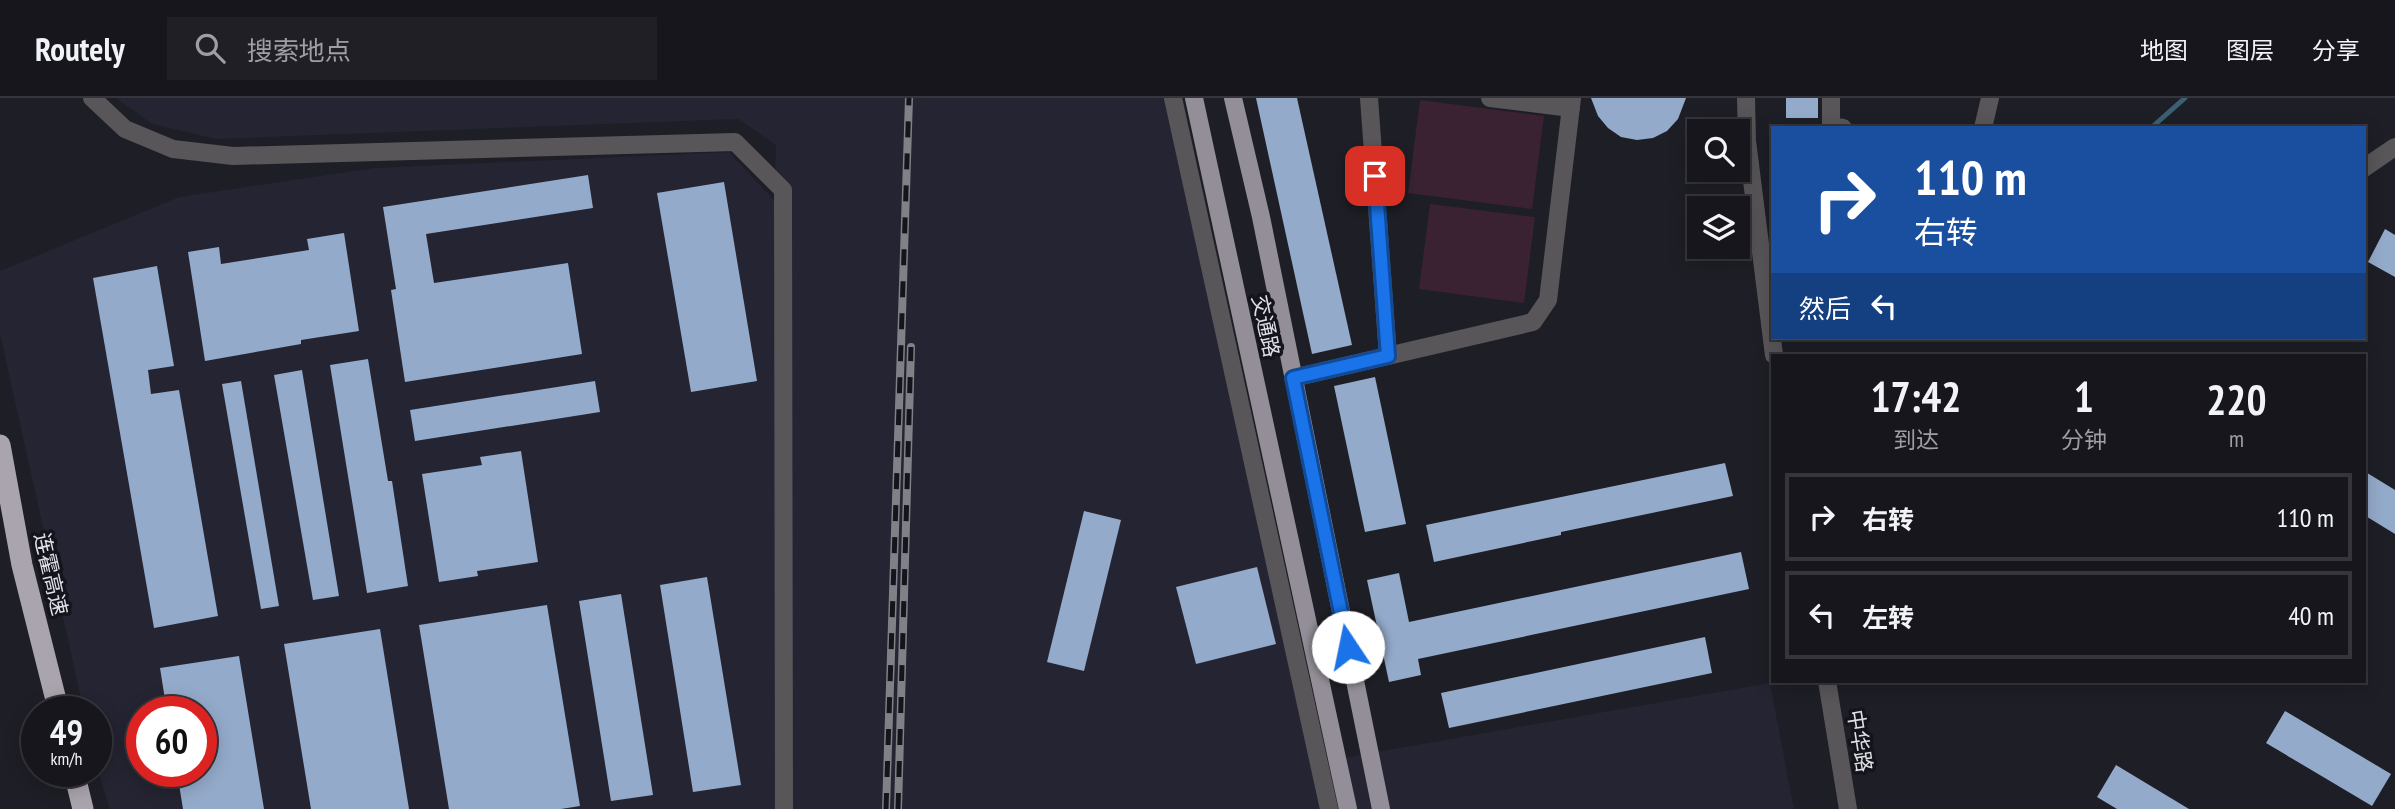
<!DOCTYPE html>
<html lang="zh">
<meta charset="utf-8">
<style>
body{margin:0;font-family:"PT Sans Narrow","Noto Sans SC",sans-serif;background:#1f1f25;color:#f1f3f6;height:100vh;display:flex;flex-direction:column;font-size:26px;white-space:nowrap}
*{box-sizing:border-box;margin:0}
p{font-size:23px;color:#9e9fa3}
.icon{flex:none;width:38px;height:38px;fill:none;stroke:currentColor;stroke-width:2;stroke-linecap:round;stroke-linejoin:round}
.map{position:relative;flex:1;overflow:hidden}
.panel{position:absolute;left:1771px;top:256px;width:595px;height:329px;display:flex;flex-direction:column;background:#16161c;border-radius:0px;box-shadow:0 4px 18px #0003,0 0 0 2px #35353b}
.panel>*{flex:none}
.top-card{position:absolute;left:1771px;top:28px;width:595px;height:214px;border-radius:0px;box-shadow:0 4px 18px #0003,0 0 0 2px #35353b;background:#1a4fa0;color:#fff;overflow:hidden}
.fabs{position:absolute;left:1687px;top:21px;display:grid;gap:14px}
.fabs a{display:grid;place-items:center;width:63px;height:63px;border-radius:0px;background:#16161c;box-shadow:0 4px 18px #0003,0 0 0 2px #35353b;font-size:35px}
.speed{position:absolute;left:21px;top:598px;display:flex;gap:14px;font-size:35px;font-weight:700;text-align:center}
.speed>*{display:grid;place-content:center;width:91px;height:91px;border-radius:50%;background:#16161c;box-shadow:0 4px 18px #0003,0 0 0 2px #35353b;line-height:1}
.speed small{font-size:18px;font-weight:400}
.speed .limit{border:10px solid #d22;background:#fff;color:#111}
.pin{position:absolute;display:grid;place-items:center;width:60px;height:60px;color:#fff;margin:-30px;border-radius:14px;box-shadow:0 4px 10px #0006}
.me{position:absolute;width:77px;margin:-38px;rotate:349deg;stroke-linejoin:round;filter:drop-shadow(0 0 5px #0008)}
.turn{display:flex;align-items:center;gap:24px;height:147px;padding:0 28px;font-size:32px}
.turn .icon{width:91px;height:91px;stroke-width:2.5}
.turn b{display:block;font-size:49px;line-height:60px}
.then{display:flex;align-items:center;height:66px;padding:0 28px;background:#0003;gap:14px;font-size:26px}
.eta{display:flex;justify-content:space-evenly;align-items:center;height:119px;text-align:center}
.eta b{font-size:42px;font-weight:700;line-height:49px}
ul{padding:0;list-style:none}
li{display:flex;align-items:center;gap:21px;height:88px;margin:0 14px 10px;padding:0 14px;border:4px solid #35353b;border-radius:0px}
li div{flex:1}
li b{display:block;font-size:26px}
li em{font-style:normal}
header{display:flex;align-items:center;gap:42px;box-sizing:border-box;height:98px;padding:0 35px;background:#16161c;border-bottom:2px solid #35353b}
header strong{font-size:33px}
nav{display:flex;gap:38px;margin-inline-start:auto;font-size:24px}
.search{width:490px;height:63px;background:#1f1f25;display:flex;align-items:center;gap:18px;box-sizing:border-box;padding:0 24px;border-radius:0px;color:#9e9fa3;font-size:26px}
.map>svg:first-child{display:block}
.built{fill:#242432;fill-rule:evenodd}
.green{fill:#3a2232}
.lines{fill:none;stroke-linecap:round;stroke-linejoin:round}
.stream{stroke:#3b6073;stroke-width:5}
.building{fill:#94aaca}
.minor{stroke:#59565a;stroke-width:18}
.major{stroke:#938e97;stroke-width:18}
.highway{stroke:#aaa4ae;stroke-width:21}
.rail-casing{stroke:#808087;stroke-width:8}
.rail{stroke:#14141d;stroke-width:5;stroke-dasharray:16;stroke-linecap:butt}
.route-casing{stroke:#114b97;stroke-width:18}
.route{stroke:#1a73e8;stroke-width:12}
.labels{text-anchor:middle;dominant-baseline:central;stroke-width:7;stroke-linejoin:round;paint-order:stroke}
.street-label{font-size:21px;fill:#e0e0e6;stroke:#14141d}
</style>
<header>
<strong>Routely</strong>
<div class="search"><svg class="icon" aria-label="search" viewBox="0 0 24 24"><circle cx="10" cy="10" r="6"/><path d="M15 15l6 6"/></svg>搜索地点</div>
<nav><a>地图</a><a>图层</a><a>分享</a></nav>
</header>
<div class="map">
<svg width="2395" height="711" viewBox="0 0 2395 711">
<rect width="100%" height="100%" fill="#1e1e26"/>
<path class="built" d="M 116,0 L 1168,0 L 1325,663 L 1770,585 L 1794,711 L 110,711 L 96,668 L 96,614 L 84,614 L 0,236 L 0,173 L 179,99 L 374,70 L 729,54 L 774,102 L 776,47 L 738,21 L 216,41 L 152,26 ZM 142,614 L 201,614 L 201,674 L 142,674 Z"/>
<g class="green">
<path d="M 1420,2 L 1544,18 L 1532,111 L 1408,95 Z"/>
<path d="M 1430,106 L 1535,119 L 1524,205 L 1419,191 Z"/>
</g>
<g class="lines">
<path class="stream" d="M 2151,30 L 2185,0"/>
</g>
<g class="building">
<path d="M 1256,0 L 1297,0 L 1352,247 L 1312,256 Z"/>
<path d="M 1591,0 L 1686,0 L 1678,21 L 1667,33 L 1653,40 L 1637,42 L 1621,39 L 1608,30 L 1598,18 Z"/>
<rect x="1786" y="0" width="32" height="20"/>
<path d="M 588,77 L 593,110 L 426,136 L 434,185 L 568,165 L 582,256 L 405,284 L 391,192 L 396,191 L 383,109 Z"/>
<path d="M 724,84 L 757,283 L 691,294 L 657,95 Z"/>
<path d="M 2385,131 L 2395,137 L 2395,179 L 2368,164 Z"/>
<path d="M 344,135 L 359,233 L 301,242 L 301,246 L 205,263 L 188,154 L 219,149 L 221,166 L 309,152 L 307,141 Z"/>
<path d="M 157,168 L 174,268 L 148,272 L 151,296 L 179,292 L 218,518 L 154,530 L 93,180 Z"/>
<path d="M 368,261 L 388,383 L 392,383 L 408,488 L 367,495 L 330,267 Z"/>
<path d="M 302,272 L 339,498 L 313,502 L 274,277 Z"/>
<path d="M 1375,279 L 1406,426 L 1365,434 L 1334,288 Z"/>
<path d="M 241,283 L 279,508 L 261,511 L 222,286 Z"/>
<path d="M 595,283 L 600,314 L 415,343 L 410,312 Z"/>
<path d="M 521,353 L 538,464 L 477,473 L 478,478 L 439,484 L 422,376 L 482,367 L 480,359 Z"/>
<path d="M 1725,365 L 1733,398 L 1561,434 L 1561,437 L 1434,464 L 1426,427 Z"/>
<path d="M 2364,373 L 2395,392 L 2395,436 L 2364,417 Z"/>
<path d="M 1084,413 L 1121,422 L 1084,573 L 1047,564 Z"/>
<path d="M 1741,454 L 1749,491 L 1418,561 L 1421,577 L 1389,584 L 1367,482 L 1399,475 L 1409,524 Z"/>
<path d="M 1257,469 L 1276,546 L 1196,566 L 1176,489 Z"/>
<path d="M 707,479 L 741,687 L 693,694 L 660,487 Z"/>
<path d="M 621,496 L 653,697 L 611,703 L 579,503 Z"/>
<path d="M 547,507 L 580,708 L 561,711 L 449,711 L 419,527 Z"/>
<path d="M 380,531 L 409,711 L 311,711 L 284,546 Z"/>
<path d="M 1705,539 L 1712,575 L 1449,630 L 1441,595 Z"/>
<path d="M 239,558 L 264,711 L 183,711 L 177,674 L 201,674 L 201,614 L 167,614 L 160,570 Z"/>
<path d="M 2285,613 L 2391,676 L 2372,708 L 2266,645 Z"/>
<path d="M 2116,667 L 2189,711 L 2117,711 L 2097,699 Z"/>
</g>
<g class="lines">
<g class="minor">
<path d="M 92,0 L 125,31 L 173,51 L 233,58 L 735,44 L 783,92 L 784,711"/>
<path d="M 1173,0 L 1329,711"/>
<path d="M 1369,0 L 1388,258"/>
<path d="M 1490,0 L 1571,10"/>
<path d="M 1746,0 L 1747,43 L 1774,257"/>
<path d="M 1831,0 L 1831,28 L 1843,30"/>
<path d="M 1983,30 L 1990,0"/>
<path d="M 2364,70 L 2395,49"/>
<path d="M 1293,280 L 1533,224 L 1548,202 L 1572,0"/>
<path d="M 1827,583 L 1848,711"/>
</g>
<g class="major">
<path d="M 1194,0 L 1348,711"/>
<path d="M 1233,0 L 1261,119 L 1381,711"/>
</g>
<g class="highway">
<path d="M 0,347 L 22,467 L 59,614"/>
<path d="M 74,674 L 83,711"/>
</g>
<g class="rail-casing">
<g id="rail">
<path d="M 886,711 L 909,0"/>
<path d="M 898,711 L 911,249"/>
</g>
</g>
<use href="#rail" class="rail"/>
</g>
<g class="lines">
<g class="route-casing">
<path id="route" d="M 1348,549 L 1293,280 L 1388,258 L 1375,78"/>
</g>
<use href="#route" class="route"/>
</g>
<g class="labels">
<g class="street-label">
<text transform="translate(1266 228) rotate(78)">交通路</text>
<text transform="translate(51 476) rotate(77)">连霍高速</text>
<text transform="translate(1860 643) rotate(81)">中华路</text>
</g>
</g>
</svg>
<div class="fabs">
<a><svg class="icon" aria-label="search" viewBox="0 0 24 24"><circle cx="10" cy="10" r="6"/><path d="M15 15l6 6"/></svg></a>
<a><svg class="icon" aria-label="layers" viewBox="0 0 24 24"><path d="M12 4l9 5-9 5-9-5zM3 14l9 5 9-5"/></svg></a>
</div>
<div class="speed"><div>49<small>km/h</small></div><div class="limit">60</div></div>
<div class="pin" style="left:1375px;top:78px;background:#d93025"><svg class="icon" aria-label="arrive" viewBox="0 0 24 24"><path d="M6 21V4h12l-3 4 3 4H6"/></svg></div>
<svg class="me" style="left:1348px;top:549px" viewBox="-20 -20 40 40"><circle r="19" fill="#fff"/><path d="M0-13L10 11 0 6-10 11z" fill="#1a73e8"/></svg>
<div class="top-card">
<div class="turn"><svg class="icon" aria-label="right" viewBox="0 0 24 24"><path d="M7 20v-9h11M14 6l5 5-5 5"/></svg><div><b>110 m</b>右转</div></div>
<div class="then">然后<svg class="icon" aria-label="left" viewBox="0 0 24 24"><path d="M17 20v-9H6M10 6l-5 5 5 5"/></svg></div>
</div>
<section class="panel">
<div class="eta">
<div><b>17:42</b><p>到达</p></div>
<div><b>1</b><p>分钟</p></div>
<div><b>220</b><p>m</p></div>
</div>
<ul>
<li><svg class="icon" aria-label="right" viewBox="0 0 24 24"><path d="M7 20v-9h11M14 6l5 5-5 5"/></svg><div><b>右转</b></div><em>110 m</em></li>
<li><svg class="icon" aria-label="left" viewBox="0 0 24 24"><path d="M17 20v-9H6M10 6l-5 5 5 5"/></svg><div><b>左转</b></div><em>40 m</em></li>
</ul>
</section>
</div>
